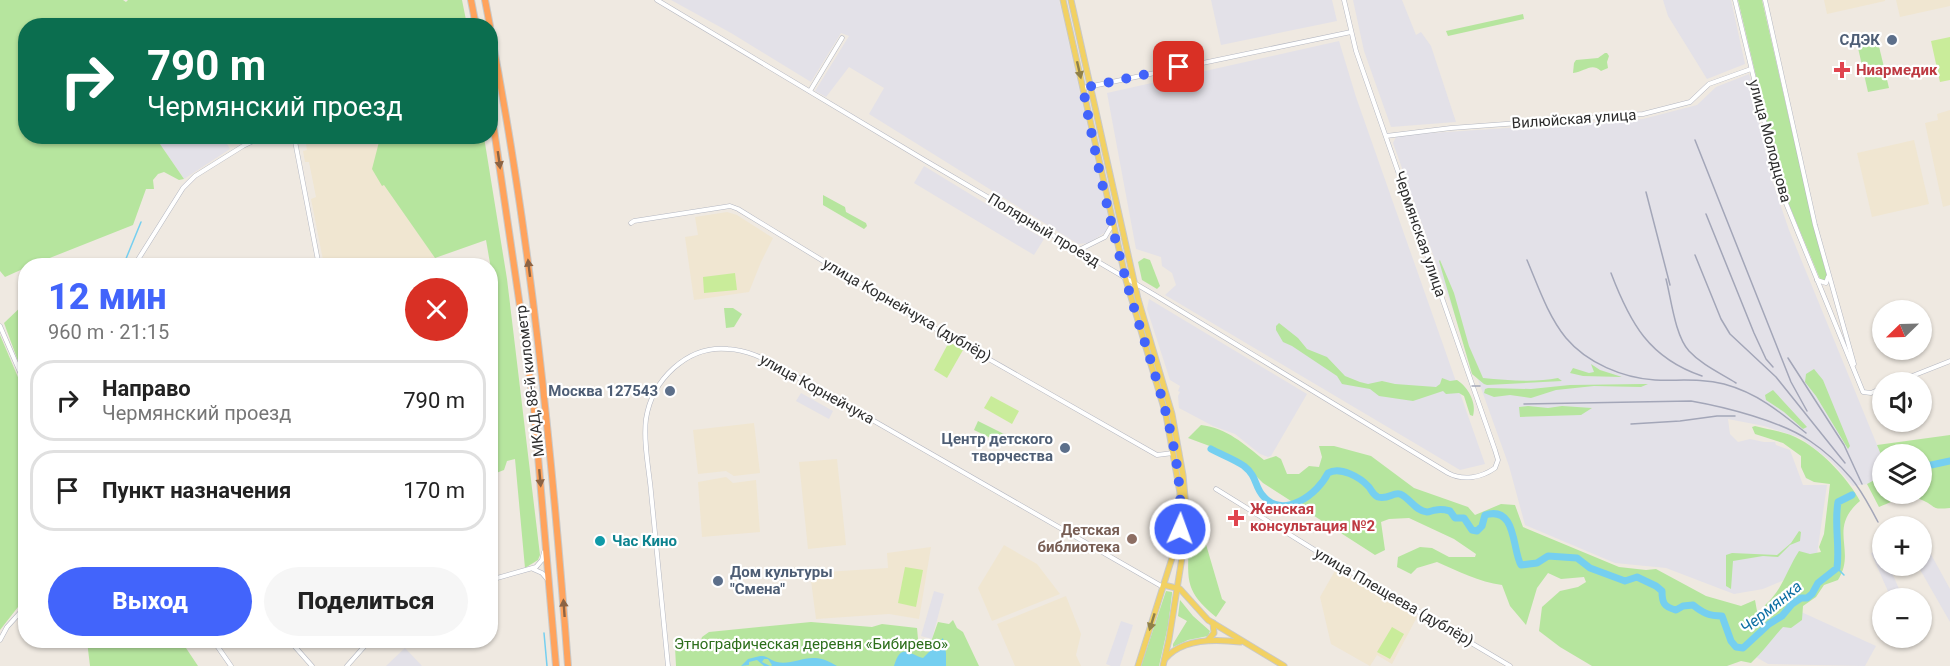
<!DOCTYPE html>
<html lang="ru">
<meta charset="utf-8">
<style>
body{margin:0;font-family:Roboto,sans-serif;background:#f6f6f6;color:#222;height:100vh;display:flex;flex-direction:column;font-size:22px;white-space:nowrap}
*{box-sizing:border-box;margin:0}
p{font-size:20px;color:#767676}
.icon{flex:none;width:33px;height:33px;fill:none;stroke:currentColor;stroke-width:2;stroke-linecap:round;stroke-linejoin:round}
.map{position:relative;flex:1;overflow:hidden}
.details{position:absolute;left:18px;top:258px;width:480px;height:390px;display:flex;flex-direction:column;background:#fff;border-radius:24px;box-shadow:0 2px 4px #0004}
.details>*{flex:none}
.guide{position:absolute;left:18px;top:18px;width:480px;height:126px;border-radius:24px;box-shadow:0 2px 4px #0004;background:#0b6e4f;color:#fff;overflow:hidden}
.needle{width:39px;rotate:247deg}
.buttons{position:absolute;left:1872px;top:300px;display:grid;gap:12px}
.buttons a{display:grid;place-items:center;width:60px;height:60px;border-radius:50%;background:#fff;box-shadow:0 2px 4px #0004;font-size:30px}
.pin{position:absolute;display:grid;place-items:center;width:51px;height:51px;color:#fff;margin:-26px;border-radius:12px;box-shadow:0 3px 9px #0006}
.me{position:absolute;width:66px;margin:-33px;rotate:2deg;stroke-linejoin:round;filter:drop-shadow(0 0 4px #0008)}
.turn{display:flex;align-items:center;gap:21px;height:126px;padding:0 30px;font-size:27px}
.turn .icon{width:78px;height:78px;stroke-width:2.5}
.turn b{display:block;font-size:42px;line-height:51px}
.round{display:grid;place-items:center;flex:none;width:63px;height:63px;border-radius:32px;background:#f6f6f6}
.headline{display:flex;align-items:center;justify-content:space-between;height:102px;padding:0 30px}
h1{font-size:36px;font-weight:800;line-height:45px;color:#4264fb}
.primary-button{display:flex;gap:12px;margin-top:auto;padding:12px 30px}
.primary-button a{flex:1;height:69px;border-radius:36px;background:#4264fb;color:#fff;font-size:24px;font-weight:800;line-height:69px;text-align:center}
.primary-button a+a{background:#f6f6f6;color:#222}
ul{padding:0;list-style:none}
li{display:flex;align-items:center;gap:18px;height:81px;margin:0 12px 9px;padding:0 18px;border:3px solid #e0e0e0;border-radius:24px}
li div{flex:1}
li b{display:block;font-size:22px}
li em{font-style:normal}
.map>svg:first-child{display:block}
.industrial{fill:#e3e1e8}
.education{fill:#f0e6d1}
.green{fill:#b6e59e}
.pitch{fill:#c9ec9a}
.water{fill:#75cff0}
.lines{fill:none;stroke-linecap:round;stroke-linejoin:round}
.stream{stroke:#75cff0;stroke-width:1.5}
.river{stroke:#75cff0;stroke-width:7}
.minor-casing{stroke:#b4b7c1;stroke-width:5}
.major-casing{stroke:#c9c9c9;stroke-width:7}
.highway-casing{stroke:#c9c9c9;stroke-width:8}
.minor{stroke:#fff;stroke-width:4}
.major{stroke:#f2d163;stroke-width:5}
.highway{stroke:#ffa35c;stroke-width:6}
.rail{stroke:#a3a6b8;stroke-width:1.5}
.oneway{fill:#908048}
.oneway2{fill:#8c6343}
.route{stroke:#4264fb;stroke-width:10;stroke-dasharray:0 18}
.service-dot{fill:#5c6f8a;stroke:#fff;stroke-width:2}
.health-dot{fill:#e0444e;stroke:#fff;stroke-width:2}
.education-dot{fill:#8d6e63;stroke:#fff;stroke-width:2}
.culture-dot{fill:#0f9aa8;stroke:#fff;stroke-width:2}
.labels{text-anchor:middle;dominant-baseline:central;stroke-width:4.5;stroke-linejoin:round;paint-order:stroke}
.service-label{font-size:15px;font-weight:bold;fill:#4e5e75;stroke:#fff;text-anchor:end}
.health-label{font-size:15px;font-weight:bold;fill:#be3a42;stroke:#fff;text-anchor:start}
.street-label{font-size:15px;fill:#2e2e2e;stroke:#fff}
.education-label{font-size:15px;font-weight:bold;fill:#785e54;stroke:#fff;text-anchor:end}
.culture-label{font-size:15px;font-weight:bold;fill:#0d838f;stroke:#fff;text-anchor:start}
.park-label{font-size:15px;fill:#2c6e1b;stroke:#fff}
.water-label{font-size:16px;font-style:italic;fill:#0d6fa3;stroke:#fff}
</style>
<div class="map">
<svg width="1950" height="666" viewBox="0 0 1950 666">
<rect width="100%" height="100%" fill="#efe9e1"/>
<g class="industrial">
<path d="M 671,0 L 1059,0 L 1109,222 L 1107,231 L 1089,243 L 1078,244 L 869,114 L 884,88 L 849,67 L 826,97 L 815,91 L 849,36 L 841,33 L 811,82 L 731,33 Z"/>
<path d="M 1211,0 L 1332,0 L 1337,21 L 1221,45 Z"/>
<path d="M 1353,0 L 1402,0 L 1416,35 L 1421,32 L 1431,46 L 1456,122 L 1391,127 L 1364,51 Z"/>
<path d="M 1663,0 L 1731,0 L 1745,64 L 1707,79 L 1668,16 Z"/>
<path d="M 1339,41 L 1356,97 L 1485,464 L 1460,470 L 1165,295 L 1176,285 L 1172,273 L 1162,266 L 1161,257 L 1136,249 L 1107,93 Z"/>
<path d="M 1749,74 L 1755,94 L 1753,95 L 1772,180 L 1789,230 L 1882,457 L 1882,476 L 1867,484 L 1853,486 L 1832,462 L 1801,438 L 1764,426 L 1728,419 L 1730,434 L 1738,442 L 1750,439 L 1764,442 L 1775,442 L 1776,445 L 1790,450 L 1803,485 L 1827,485 L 1817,554 L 1789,578 L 1763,589 L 1734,594 L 1666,568 L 1615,563 L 1525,525 L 1509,466 L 1393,143 L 1396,137 L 1401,135 L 1643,119 L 1697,105 L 1716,87 Z"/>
<path d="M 173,137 L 223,137 L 230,149 L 184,179 L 160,144 Z"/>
<path d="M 924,166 L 1044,239 L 1034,255 L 914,183 Z"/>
<path d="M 1149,299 L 1307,394 L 1271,456 L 1268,457 L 1260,454 L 1235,434 L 1213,426 L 1179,408 L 1178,396 L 1180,392 L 1178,391 L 1180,386 L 1170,380 L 1147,309 Z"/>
<path d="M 801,393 L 833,411 L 829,419 L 796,401 Z"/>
<path d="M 1922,538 L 1950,589 L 1950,622 L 1918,566 L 1922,566 Z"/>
<path d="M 1881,548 L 1882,566 L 1889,566 L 1903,598 L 1891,598 L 1871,553 Z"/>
<path d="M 934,591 L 944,594 L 932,639 L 921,636 Z"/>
<path d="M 1797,610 L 1876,646 L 1865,666 L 1768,664 L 1756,657 Z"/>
<path d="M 1121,621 L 1133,625 L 1120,666 L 1111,666 L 1106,664 Z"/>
<path d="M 405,648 L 422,666 L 386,666 Z"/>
</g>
<g class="education">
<path d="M 1824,0 L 1885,0 L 1885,1 L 1827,14 Z"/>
<path d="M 1896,0 L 1950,0 L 1950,6 L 1900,17 Z"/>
<path d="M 1950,110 L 1950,205 L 1943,207 L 1925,123 L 1938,120 L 1937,114 Z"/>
<path d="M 379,136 L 380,137 L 382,185 L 384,184 L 435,258 L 435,265 L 324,265 L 311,199 L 316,197 L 309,162 L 305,162 L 303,151 L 307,150 L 305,137 Z"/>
<path d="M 1914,140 L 1929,204 L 1872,217 L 1857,153 Z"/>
<path d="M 727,212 L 737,215 L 773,238 L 761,262 L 749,292 L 694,300 L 685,237 L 698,235 L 695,217 Z"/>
<path d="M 754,423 L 760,473 L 734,476 L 726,471 L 698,474 L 693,430 Z"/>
<path d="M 837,459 L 846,545 L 808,549 L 799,462 Z"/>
<path d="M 726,477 L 733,483 L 756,480 L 760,532 L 702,537 L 698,482 Z"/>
<path d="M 1004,545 L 1037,564 L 1060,594 L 992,621 L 978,588 Z"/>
<path d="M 931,547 L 919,619 L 889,614 L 816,619 L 810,573 L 888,568 L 887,553 Z"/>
<path d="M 1336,569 L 1417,617 L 1392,664 L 1377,655 L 1370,666 L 1331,644 L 1320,597 Z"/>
<path d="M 1066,596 L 1081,634 L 1076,655 L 1081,666 L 1015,666 L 997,624 Z"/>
</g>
<g class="green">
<path d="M 0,0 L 123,0 L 126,2 L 128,0 L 462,0 L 467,25 L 26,26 L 26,136 L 173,137 L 160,144 L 184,179 L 179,180 L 164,172 L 158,174 L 153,180 L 154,189 L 146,189 L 133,225 L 32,265 L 26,266 L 25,268 L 5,277 L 0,271 Z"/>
<path d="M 1738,0 L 1762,0 L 1814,228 L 1827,276 L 1824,281 L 1820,279 L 1783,190 Z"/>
<path d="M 1523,14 L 1524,19 L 1448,36 L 1446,31 Z"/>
<path d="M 1876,34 L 1889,88 L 1868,92 L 1856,39 Z"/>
<path d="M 1605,53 L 1607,53 L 1609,56 L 1607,62 L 1608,68 L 1601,71 C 1591,62 1585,72 1573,73 L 1574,63 L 1576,60 L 1598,58 Z"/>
<path d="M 379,137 L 484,137 L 507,279 L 540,555 L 538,560 L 525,568 L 515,459 L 507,461 L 504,470 L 491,475 L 491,269 L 486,240 L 435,258 L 384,185 L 382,186 L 372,169 L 380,138 Z"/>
<path d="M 823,195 L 845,207 L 846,212 L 866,223 L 867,226 L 864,229 L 823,205 Z"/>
<path d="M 1144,258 L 1150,260 L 1160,286 L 1157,289 L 1142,280 L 1138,262 Z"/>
<path d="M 1440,260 L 1454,293 L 1469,346 L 1483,378 C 1507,380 1534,383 1558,378 L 1562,381 L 1487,385 L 1484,384 L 1472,374 L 1439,261 Z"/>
<path d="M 25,303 L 25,380 L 4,323 Z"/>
<path d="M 724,308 L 733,308 L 742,314 L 734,327 L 726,328 Z"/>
<path d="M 1279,323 L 1298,338 L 1307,349 L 1327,357 L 1345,376 L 1360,382 L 1368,384 L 1382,381 L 1395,384 L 1436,387 L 1440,384 L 1442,378 L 1450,381 L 1457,380 C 1468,387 1477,403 1473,416 L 1470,415 L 1464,396 L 1459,393 L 1446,394 L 1443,391 L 1413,401 L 1379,396 L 1370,389 L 1342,384 L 1337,376 L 1292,346 L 1283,342 L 1276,330 L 1276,326 Z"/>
<path d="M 0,335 L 26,396 L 25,598 L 0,630 Z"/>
<path d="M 1591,364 L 1600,370 L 1622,377 L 1583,376 L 1570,373 L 1573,368 L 1589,373 L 1594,372 Z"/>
<path d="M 1814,369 L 1823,380 L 1850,446 L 1848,449 L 1816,396 L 1805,382 L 1806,374 Z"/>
<path d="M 1642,384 L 1648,384 L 1641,387 L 1594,386 L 1556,390 L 1531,398 L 1510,395 L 1494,397 L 1484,393 L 1485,389 L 1488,388 L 1531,389 L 1570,385 Z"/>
<path d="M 1773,390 L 1807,427 L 1803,429 L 1784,412 L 1766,400 L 1765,395 Z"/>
<path d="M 1528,406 L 1548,408 L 1562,406 L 1592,408 L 1581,415 L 1520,417 L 1519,407 Z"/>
<path d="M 978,421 L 1004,434 L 999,442 L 974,430 Z"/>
<path d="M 1201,425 C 1227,428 1244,444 1264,460 L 1276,456 L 1281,459 L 1287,474 L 1299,474 L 1309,466 L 1319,467 L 1322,457 L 1319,446 L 1334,446 L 1371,456 L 1414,488 L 1468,507 L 1475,515 L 1501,504 L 1515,505 L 1523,527 L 1619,567 L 1646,570 L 1656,569 L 1706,596 L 1741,606 L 1755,600 L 1757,611 L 1762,613 C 1763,605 1767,604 1772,598 C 1784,584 1789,566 1799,551 L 1810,554 L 1821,552 L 1819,547 L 1824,534 L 1830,484 L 1814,482 L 1806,478 L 1801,467 L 1801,456 L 1783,443 L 1755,434 L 1752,427 L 1755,426 C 1770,430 1788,432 1801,440 C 1822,451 1849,480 1860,501 C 1827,529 1857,550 1838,580 L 1824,585 L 1816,597 L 1803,606 L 1802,620 L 1791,628 L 1783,627 C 1771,640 1764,651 1751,663 L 1741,661 L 1727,666 L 1592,666 L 1560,647 L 1539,631 L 1542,607 L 1560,591 L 1578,587 L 1586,582 L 1584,577 L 1561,579 L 1548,573 L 1537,588 L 1526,625 L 1510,606 L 1502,585 C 1479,582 1458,571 1437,562 L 1417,568 L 1411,574 L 1397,567 L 1398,557 L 1420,547 L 1432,548 L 1449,557 L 1475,557 L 1476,554 L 1454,539 L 1409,518 L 1389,519 L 1381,522 L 1385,550 L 1375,555 L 1263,483 L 1243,463 L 1215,448 L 1188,438 Z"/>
<path d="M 1950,435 L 1950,508 C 1930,510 1938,507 1922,500 C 1909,494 1891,502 1879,507 L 1867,484 L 1882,476 L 1882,494 L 1922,494 L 1922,454 L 1882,454 L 1882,457 L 1877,445 Z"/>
<path d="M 1799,531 L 1801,532 L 1800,541 L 1790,545 L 1778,557 L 1763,556 L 1733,561 L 1731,589 L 1726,586 L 1726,555 L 1732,553 L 1777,555 L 1791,543 Z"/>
<path d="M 1205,541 L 1222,599 L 1226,602 L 1216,617 C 1186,592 1187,582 1189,545 Z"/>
<path d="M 1166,591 L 1172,592 L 1172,594 L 1168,626 L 1159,666 L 1141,666 Z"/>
<path d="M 1180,600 L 1193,616 L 1210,631 L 1208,636 L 1188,640 L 1173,647 L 1173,644 L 1187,621 L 1178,616 Z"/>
<path d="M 953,620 L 957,628 L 963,632 L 979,666 L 676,666 L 675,647 L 687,645 L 687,641 L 691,640 L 692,644 L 700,643 L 702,637 L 709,632 L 811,622 L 872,627 L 882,624 L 917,628 L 918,639 L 932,639 L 938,622 L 949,624 Z"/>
<path d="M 87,641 L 171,641 L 175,647 L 184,645 L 198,666 L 90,666 Z"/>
</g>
<g class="pitch">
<path d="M 1950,37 L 1950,80 L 1940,82 L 1931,41 Z"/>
<path d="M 735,273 L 737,290 L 704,293 L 703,277 Z"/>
<path d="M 949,342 L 963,350 L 947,378 L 934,370 Z"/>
<path d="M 991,396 L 1019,411 L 1012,424 L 984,408 Z"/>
<path d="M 905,567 L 923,570 L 916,607 L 898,603 Z"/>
<path d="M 1392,627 L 1404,634 L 1390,659 L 1377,652 Z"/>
</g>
<g class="water">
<path d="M 943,638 L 946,653 L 946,666 L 894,666 C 901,642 909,654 923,658 Z"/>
<path d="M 760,656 C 769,656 769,660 777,662 C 790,665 802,657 815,658 C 823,658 830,662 837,666 L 771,666 L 772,665 L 768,659 L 764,659 L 762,662 L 770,666 L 764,666 L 757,660 L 749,662 L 749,665 L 741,666 L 748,659 Z"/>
</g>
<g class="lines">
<g class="stream">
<path d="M 123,266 L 141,222"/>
<path d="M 1837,568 L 1844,575"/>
<path d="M 544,633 L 547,666"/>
</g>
<g class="river">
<path d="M 1211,449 C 1222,455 1234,459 1244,466 C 1258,477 1254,487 1264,497 C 1284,519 1318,494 1328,473 C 1340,466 1360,477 1369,487 C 1372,491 1373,495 1378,497 C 1388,500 1393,492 1400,494 C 1410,498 1415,511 1427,512 C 1430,512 1433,510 1436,510 C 1441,509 1446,510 1450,511 L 1455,518 L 1464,518 L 1472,530 L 1477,531 L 1482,526 L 1485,515 C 1517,505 1512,550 1521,565 L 1537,563 L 1548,556 L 1577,558 L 1590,568 L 1625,581 L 1637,577 L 1656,586 L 1662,591 C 1662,603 1664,607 1676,610 L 1683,606 L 1693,605 C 1703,613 1709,616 1722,616 L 1731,641 L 1736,647 L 1743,648 L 1769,624 L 1782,616 L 1792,604 L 1801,598 L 1807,598 L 1812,594 L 1818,583 L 1837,568 C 1840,546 1834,524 1838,502 L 1852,495"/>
<path d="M 1922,467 L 1950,461"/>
<path d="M 1881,486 L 1882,485"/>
</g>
<g class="minor-casing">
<g id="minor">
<path d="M 657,0 L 926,161 L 1153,294 L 1448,473 C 1463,481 1481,478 1495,468 L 1498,460 L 1495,450 L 1356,51 L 1344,0"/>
<path d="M 1735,0 L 1781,191 L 1863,392 L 1871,393 L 1882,388"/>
<path d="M 1765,0 L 1815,225 L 1854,364"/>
<path d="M 1083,88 L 1351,32"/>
<path d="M 810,91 L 842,38"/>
<path d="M 294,136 L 319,266"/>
<path d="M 1386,136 L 1451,128 L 1643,114 L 1690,102 L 1709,84 L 1751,69"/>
<path d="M 631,223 L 634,221 L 724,207 L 730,206 L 738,209 L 915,317 L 1157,455 L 1173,453"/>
<path d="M 1079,250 L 1105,237 L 1112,225"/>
<path d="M 134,266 L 183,188 L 195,176 L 243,146 L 264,136"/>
<path d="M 1817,280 L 1826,283 L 1828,277"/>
<path d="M 0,326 L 26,386"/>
<path d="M 1897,382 L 1950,361"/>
<path d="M 1216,489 L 1326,557 L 1510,666"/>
<path d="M 533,569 L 542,573 L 548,580"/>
<path d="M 490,580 L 536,567 L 542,560 L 544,552"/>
<path d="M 0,640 L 7,627 L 26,606"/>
<path d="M 213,640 L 231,666"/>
<path d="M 289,640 L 312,666"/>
<path d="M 347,666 L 370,640"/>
<path d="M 668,666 C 662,608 657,550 651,492 C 649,469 643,442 646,419 C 652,380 687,345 728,349 C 747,350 763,358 780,367 L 1163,587"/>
</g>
</g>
<g class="major-casing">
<g id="major">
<path d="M 1063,0 L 1126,280 L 1166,415 L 1180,493 L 1178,539 L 1138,666"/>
<path d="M 1071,0 L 1138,299 L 1172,414 L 1183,475 L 1186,508 L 1184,545 L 1169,639 L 1163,666"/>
<path d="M 1164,585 L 1180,589 L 1208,620 L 1284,666"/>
<path d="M 1208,640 L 1214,633 L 1213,623"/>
<path d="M 1165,659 C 1182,638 1216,639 1240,642"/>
</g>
</g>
<g class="highway-casing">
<g id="highway">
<path d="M 471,0 L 476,26"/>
<path d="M 485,0 L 490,26"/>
<path d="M 490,28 C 531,239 552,452 568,666"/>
<path d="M 490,102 L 523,327 L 534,409 L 556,666"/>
</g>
</g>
<use href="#minor" class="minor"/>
<use href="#major" class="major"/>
<use href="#highway" class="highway"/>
<g class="rail">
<path d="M 1695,140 L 1791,382 L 1807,411"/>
<path d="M 1646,192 L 1670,285"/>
<path d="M 1706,214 L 1754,333 L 1766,359 L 1773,367"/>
<path d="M 1695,255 L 1721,319 L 1730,334 L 1776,377 L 1845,463"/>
<path d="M 1527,260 C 1538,286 1548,316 1566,338 C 1587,363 1623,378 1655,380 C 1678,381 1701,378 1724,384 C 1757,393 1779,411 1806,433"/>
<path d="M 1611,273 C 1630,323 1649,358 1702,376"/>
<path d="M 1666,279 C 1671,298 1675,336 1689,351 C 1702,365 1720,373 1736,383"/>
<path d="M 1788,358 L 1844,445 L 1862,484"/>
<path d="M 1472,386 L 1480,386"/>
<path d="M 1524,404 L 1691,401 C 1725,407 1781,421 1810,441 C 1825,451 1839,464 1851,478 C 1862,491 1870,507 1878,522"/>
<path d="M 1631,424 L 1680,421 L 1717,416 L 1735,416"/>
</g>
</g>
<defs><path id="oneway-solid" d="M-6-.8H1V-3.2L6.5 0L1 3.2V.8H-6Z" transform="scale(1.5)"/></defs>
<g class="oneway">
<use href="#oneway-solid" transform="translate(1079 70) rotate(77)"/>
<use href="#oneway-solid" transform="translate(1152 622) rotate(107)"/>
</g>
<g class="oneway2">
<use href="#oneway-solid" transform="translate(499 160) rotate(82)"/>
<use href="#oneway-solid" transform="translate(529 268) rotate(-97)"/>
<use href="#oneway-solid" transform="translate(540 478) rotate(85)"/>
<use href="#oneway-solid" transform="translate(564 608) rotate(-94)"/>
</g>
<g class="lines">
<path class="route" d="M 1179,67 L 1083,88 C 1094,150 1109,218 1126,280 C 1148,361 1185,443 1180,529"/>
</g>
<g class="service-dot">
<circle cx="1892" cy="40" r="6"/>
<circle cx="670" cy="391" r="6"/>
<circle cx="1065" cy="448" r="6"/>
<circle cx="718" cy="581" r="6"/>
</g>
<g class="health-dot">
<path d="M1839 61h6v6h6v6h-6v6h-6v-6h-6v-6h6z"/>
<path d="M1233 509h6v6h6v6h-6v6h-6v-6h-6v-6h6z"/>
</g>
<circle class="education-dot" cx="1132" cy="539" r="6"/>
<circle class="culture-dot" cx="600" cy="541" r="6"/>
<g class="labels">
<g class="service-label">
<text x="1880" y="40">СДЭК</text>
<text x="658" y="391">Москва 127543</text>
<text x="1053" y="439">Центр детского<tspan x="1053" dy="17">творчества</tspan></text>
<text x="730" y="572" text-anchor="start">Дом культуры<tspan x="730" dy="17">"Смена"</tspan></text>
</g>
<g class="health-label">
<text x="1856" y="70">Ниармедик</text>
<text x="1250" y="509">Женская<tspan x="1250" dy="17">консультация №2</tspan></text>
</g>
<g class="street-label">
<text transform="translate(1574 119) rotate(-4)">Вилюйская улица</text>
<text transform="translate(1770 141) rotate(75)">улица Молодцова</text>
<text transform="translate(1044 230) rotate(31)">Полярный проезд</text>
<text transform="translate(1420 234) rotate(71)">Чермянская улица</text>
<text transform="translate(907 310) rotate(30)">улица Корнейчука (дублёр)</text>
<text transform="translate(530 381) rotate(-97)">МКАД, 88-й километр</text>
<text transform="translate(817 389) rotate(29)">улица Корнейчука</text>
<text transform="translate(1394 597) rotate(30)">улица Плещеева (дублёр)</text>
</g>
<g class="education-label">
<text x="1120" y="530">Детская<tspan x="1120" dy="17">библиотека</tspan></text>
</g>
<g class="culture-label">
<text x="612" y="541">Час Кино</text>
</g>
<g class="park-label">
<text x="811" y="644">Этнографическая деревня «Бибирево»</text>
</g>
<g class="water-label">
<text transform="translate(1771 607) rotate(-39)">Чермянка</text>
</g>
</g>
</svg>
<div class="buttons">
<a><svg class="needle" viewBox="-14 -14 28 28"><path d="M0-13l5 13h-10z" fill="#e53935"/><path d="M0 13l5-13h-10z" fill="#767676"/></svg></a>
<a><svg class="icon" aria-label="sound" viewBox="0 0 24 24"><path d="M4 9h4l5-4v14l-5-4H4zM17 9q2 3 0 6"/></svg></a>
<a><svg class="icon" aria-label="layers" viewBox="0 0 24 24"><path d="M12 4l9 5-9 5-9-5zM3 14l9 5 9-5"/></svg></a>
<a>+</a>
<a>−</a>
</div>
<div class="pin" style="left:1179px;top:67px;background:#d93025"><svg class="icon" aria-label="arrive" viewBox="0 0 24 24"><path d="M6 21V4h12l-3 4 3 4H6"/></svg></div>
<svg class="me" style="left:1180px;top:529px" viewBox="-20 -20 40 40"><circle r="17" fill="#4264fb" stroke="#fff" stroke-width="3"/><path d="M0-11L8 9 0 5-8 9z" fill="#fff"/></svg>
<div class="guide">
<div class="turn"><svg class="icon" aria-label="right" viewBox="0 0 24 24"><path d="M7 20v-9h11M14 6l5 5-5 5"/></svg><div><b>790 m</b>Чермянский проезд</div></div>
</div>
<section class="details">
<div class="headline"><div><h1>12 мин</h1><p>960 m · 21:15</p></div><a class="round" style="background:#d93025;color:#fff"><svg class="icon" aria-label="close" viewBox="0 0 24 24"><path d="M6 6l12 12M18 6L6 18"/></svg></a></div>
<ul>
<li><svg class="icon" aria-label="right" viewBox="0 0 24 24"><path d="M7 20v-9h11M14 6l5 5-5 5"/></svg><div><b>Направо</b><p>Чермянский проезд</p></div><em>790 m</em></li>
<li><svg class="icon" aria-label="arrive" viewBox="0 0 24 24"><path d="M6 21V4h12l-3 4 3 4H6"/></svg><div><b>Пункт назначения</b></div><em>170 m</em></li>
</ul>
<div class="primary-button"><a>Выход</a><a>Поделиться</a></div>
</section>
</div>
